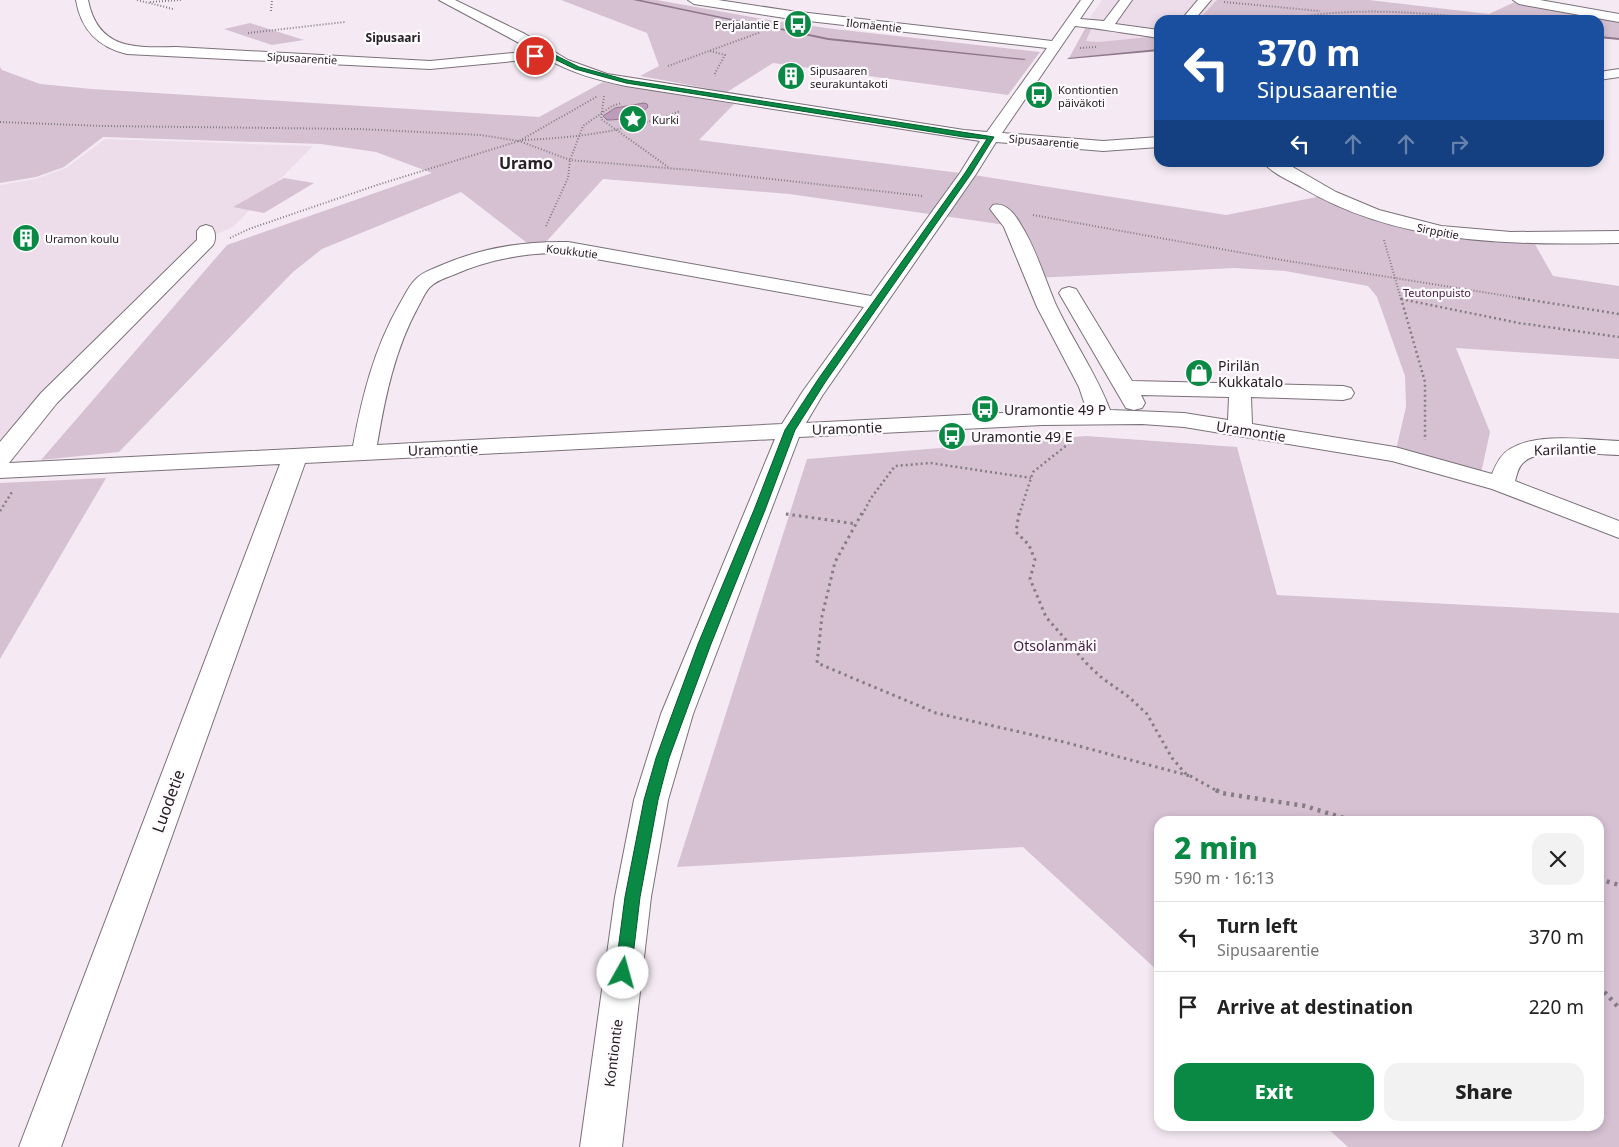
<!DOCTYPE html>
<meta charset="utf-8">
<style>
body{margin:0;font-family:"Noto Sans",sans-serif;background:#f2f2f2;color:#222;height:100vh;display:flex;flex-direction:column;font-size:19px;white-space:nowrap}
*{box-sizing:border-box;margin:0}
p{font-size:16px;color:#767676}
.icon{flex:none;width:28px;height:28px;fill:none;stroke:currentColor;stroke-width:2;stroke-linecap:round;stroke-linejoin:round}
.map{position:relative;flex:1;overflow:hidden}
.details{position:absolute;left:1154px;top:816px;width:450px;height:315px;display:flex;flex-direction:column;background:#fff;border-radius:15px;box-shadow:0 2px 8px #0003}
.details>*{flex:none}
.guide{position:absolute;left:1154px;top:15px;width:450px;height:152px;border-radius:15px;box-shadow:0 2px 8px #0003;background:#1a4fa0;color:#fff;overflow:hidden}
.pin{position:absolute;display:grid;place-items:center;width:42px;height:42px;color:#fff;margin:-21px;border:2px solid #fff;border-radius:50%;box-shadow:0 1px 5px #0007}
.me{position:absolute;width:55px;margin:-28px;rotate:7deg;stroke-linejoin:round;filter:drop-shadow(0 0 4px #0008)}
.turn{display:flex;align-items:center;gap:18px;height:105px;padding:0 20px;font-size:22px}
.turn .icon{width:65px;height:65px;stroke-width:2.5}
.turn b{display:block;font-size:35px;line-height:42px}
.lanes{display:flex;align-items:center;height:48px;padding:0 20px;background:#0003;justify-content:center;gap:25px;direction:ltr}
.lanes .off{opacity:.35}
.round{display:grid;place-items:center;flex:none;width:52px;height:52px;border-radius:15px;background:#f2f2f2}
.overview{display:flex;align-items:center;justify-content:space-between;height:85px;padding:0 20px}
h1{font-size:30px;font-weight:800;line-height:38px;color:#0a8945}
.button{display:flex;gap:10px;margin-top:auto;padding:10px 20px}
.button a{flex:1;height:58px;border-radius:15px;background:#0a8945;color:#fff;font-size:20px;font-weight:800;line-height:58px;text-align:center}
.button a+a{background:#f2f2f2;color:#222}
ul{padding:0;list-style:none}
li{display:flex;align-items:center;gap:15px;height:70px;padding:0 20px;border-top:1px solid #e0e0e0}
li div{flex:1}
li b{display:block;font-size:19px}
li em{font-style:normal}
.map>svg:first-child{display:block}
.built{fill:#edddeb}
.green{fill:#d6c1d3}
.water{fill:#bc9cb8;stroke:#8f778c}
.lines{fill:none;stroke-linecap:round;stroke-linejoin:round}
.stream{fill:#8f778c;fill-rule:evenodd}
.minor-casing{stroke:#7a7179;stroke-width:2}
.path-far3{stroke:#847d82;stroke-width:2;stroke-dasharray:1 2;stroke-linecap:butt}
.path-far2{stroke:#847d82;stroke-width:2.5;stroke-dasharray:2 3;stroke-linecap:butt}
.path-far1{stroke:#847d82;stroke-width:3;stroke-dasharray:2.5 4;stroke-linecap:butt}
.path{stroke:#847d82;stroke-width:4.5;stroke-dasharray:3 5;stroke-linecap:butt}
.minor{fill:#fff;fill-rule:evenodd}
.route{fill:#0a8945;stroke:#06592d}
.labels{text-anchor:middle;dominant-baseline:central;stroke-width:4.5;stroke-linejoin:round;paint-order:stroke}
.far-poi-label{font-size:11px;fill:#252124;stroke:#fefafd;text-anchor:start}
.far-street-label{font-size:11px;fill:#252124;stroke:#fefafd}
.far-park-label{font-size:11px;fill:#431a3f;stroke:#fefafd}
.far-neighbourhood-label{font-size:12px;font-weight:bold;fill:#252124;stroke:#fefafd}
.poi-label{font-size:14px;fill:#252124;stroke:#fefafd;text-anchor:start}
.street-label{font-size:14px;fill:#252124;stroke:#fefafd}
.park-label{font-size:14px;fill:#431a3f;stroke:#fefafd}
.far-district-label{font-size:16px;font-weight:bold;fill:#252124;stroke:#fefafd}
.near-street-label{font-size:16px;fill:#252124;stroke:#fefafd}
</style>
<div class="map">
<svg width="1619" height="1147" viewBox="0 0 1619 1147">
<rect width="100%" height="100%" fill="#f5eaf3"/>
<g class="built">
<path d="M 1102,0 L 1217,0 L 1200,20 L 1159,20 L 1159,37 L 1098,42 L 1086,41 L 1092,27 L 1091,16 Z"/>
<path d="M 105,139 L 313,146 L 233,227 L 194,244 L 170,265 L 0,440 L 0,185 L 35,179 L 66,168 Z"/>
</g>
<g class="green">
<path d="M 561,0 L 657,0 L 763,19 L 834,29 L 1040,52 L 1008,95 L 773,63 L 727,92 L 640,76 L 659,66 L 647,33 Z"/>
<path d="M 1217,0 L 1369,0 L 1489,14 L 1519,0 L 1619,18 L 1619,39 L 1599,37 L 1599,20 L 1198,20 Z"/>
<path d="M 250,23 L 304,40 L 272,45 L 224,29 Z"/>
<path d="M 1086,27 L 1092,27 L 1086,41 L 1098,42 L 1159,36 L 1159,50 L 1069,58 Z"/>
<path d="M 0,67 L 2,70 L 40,84 L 92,89 L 539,117 L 603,82 L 734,104 L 699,140 L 968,174 L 1226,215 L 1327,195 L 1395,221 L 1532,239 L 1553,276 L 1619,286 L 1619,359 L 1456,348 L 1490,432 L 1480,478 L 1395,454 L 1406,407 L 1405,376 L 1377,297 L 1368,286 L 1285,271 L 1234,268 L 1035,278 L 1013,226 L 789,194 L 603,179 L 546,242 L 527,243 L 461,192 L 322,249 L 293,272 L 119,452 L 41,460 L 227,245 L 432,173 L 376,152 L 321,144 L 103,137 L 64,167 L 36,177 L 0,183 Z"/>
<path d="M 284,178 L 314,183 L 264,213 L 233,207 Z"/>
<path d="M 1086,436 L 1237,447 L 1277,595 L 1619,613 L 1619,1147 L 1348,1147 L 1325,1126 L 1599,1126 L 1599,821 L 1159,821 L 1159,972 L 1023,847 L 677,867 L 807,459 Z"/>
<path d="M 106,478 L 0,659 L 0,483 Z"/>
</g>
<path class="water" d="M 644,103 L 647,104 L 648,107 C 638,117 621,120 607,120 L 603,116 L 615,108 Z"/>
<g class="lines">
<g class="stream">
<path d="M 633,0 L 641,0 L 765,26 L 763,27 Z"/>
<path d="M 775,27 L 828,38 L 1026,59 L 1024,60 L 828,40 L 776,29 Z"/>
<path d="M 1599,36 L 1619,38 L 1619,40 L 1599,38 Z"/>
<path d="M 1159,49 L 1159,51 L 1069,59 L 1067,58 Z"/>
</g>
<g class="minor-casing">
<g id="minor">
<path d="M 76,0 L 88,0 C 98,50 135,48 176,47 L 430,61 L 534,51 L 439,0 L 455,0 L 525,34 L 568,60 L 607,74 L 964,130 L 987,132 L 1047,48 L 791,19 L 694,4 L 688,0 L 718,0 L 791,11 L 1052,41 L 1081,0 L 1093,0 L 1080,19 L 1104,21 L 1120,0 L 1132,0 L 1115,24 L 1159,30 L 1159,38 C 1131,34 1103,29 1075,26 L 1002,133 L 1103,141 L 1159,137 L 1159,147 L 1103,151 L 996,142 L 976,174 L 822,396 L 806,423 L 1042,411 L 1087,411 L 1079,387 L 1037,307 L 1004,227 L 990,209 L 993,205 C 1006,202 1015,214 1021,225 C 1036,248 1045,280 1056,305 C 1073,341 1096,373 1110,410 L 1184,413 L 1228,420 L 1229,397 L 1141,395 L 1145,403 L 1142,408 L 1134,410 L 1126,408 L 1059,293 L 1062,289 L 1069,287 L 1076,289 L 1132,381 L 1343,386 L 1351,388 L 1354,393 L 1351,398 L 1343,400 L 1251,397 L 1252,424 L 1395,447 L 1492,474 C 1496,464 1501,454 1510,449 C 1537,432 1588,440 1619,441 L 1619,455 C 1597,455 1539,446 1523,463 C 1518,467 1517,475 1515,481 L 1619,521 L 1619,538 L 1492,489 L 1392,461 L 1184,427 L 1142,424 L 1042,425 L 799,437 L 693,714 L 668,800 L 651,897 L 622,1147 L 580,1147 L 615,897 L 634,800 L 661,714 L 775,439 L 305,463 L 61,1147 L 19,1147 L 280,464 L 0,478 L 0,442 L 41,393 L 197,240 L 197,231 L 200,227 L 206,225 L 212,227 C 216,233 216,239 213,245 L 57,403 L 9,463 L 353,446 C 362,397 374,349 399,305 C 404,297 408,287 415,280 C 422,272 433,269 442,265 C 481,248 525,241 568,242 L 871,296 L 960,173 L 980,141 L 626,86 C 598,80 570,73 546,58 L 430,69 L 127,54 C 98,47 81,30 76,0 ZM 553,253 L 568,254 L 864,307 L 803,391 L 782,424 L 377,445 C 385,397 395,349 418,307 C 422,300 425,292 430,287 C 436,281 445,278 453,275 C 485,261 518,254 553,253 Z"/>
<path d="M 1198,0 L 1211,0 L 1194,20 L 1181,20 Z"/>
<path d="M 1513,0 L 1540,0 L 1619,14 L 1619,22 L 1519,4 Z"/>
<path d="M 1619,69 L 1619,77 L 1599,80 L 1599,72 Z"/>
<path d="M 1263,162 L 1284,162 L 1336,192 L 1379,210 L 1441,226 L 1511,232 L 1619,231 L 1619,243 C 1510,245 1398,245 1301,187 C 1290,181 1271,173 1263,162 Z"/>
</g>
</g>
<g class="path-far3">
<path d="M 137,0 L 173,9"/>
<path d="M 150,2 L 181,0"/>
<path d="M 1224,2 L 1320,11"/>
<path d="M 271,11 L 272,0"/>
<path d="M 1282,20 C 1351,6 1419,12 1489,20"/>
<path d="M 248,33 L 345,22"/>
<path d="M 1080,48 L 1096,47"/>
<path d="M 710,51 L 725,55 L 715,73 L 716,76"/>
<path d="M 668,66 L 761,32"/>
<path d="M 604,96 L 601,119 L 668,167"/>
<path d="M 0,122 L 102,126 L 359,129 L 481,135 L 519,141 L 570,160 L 691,170 L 923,196"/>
<path d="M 522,140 C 577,138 629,131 680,111"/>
<path d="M 1033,215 L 1282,260 L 1526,299"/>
<path d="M 546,226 L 568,178 L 570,160 L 583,126 L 612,106 L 622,103"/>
<path d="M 230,238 L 249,229 L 377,185 L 519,141 L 598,96"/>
<path d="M 1384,240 L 1401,299"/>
</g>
<g class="path-far2">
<path d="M 1401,298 L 1425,382 L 1425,440"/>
<path d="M 1518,298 L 1619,314"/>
<path d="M 1401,299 L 1519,323 L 1619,337"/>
<path d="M 0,511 L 12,492"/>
<path d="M 786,514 L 791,515"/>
<path d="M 862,515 L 871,498 L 895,466 L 930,463 L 1031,478"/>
<path d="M 1019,515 L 1033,472 L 1072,441"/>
</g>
<g class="path-far1">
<path d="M 862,513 L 835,562 L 822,616 L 817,663 L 936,713 L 1064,742 L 1190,776"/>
<path d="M 1019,513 L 1016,532 L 1029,545 L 1035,560 L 1030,579 L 1046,617 L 1088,665 L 1102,678 L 1129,697 L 1147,714 L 1172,758 L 1185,773 L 1219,792"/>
<path d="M 786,514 L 857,524"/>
</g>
<g class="path">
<path d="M 1216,790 L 1221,793 L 1305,806 L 1353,821"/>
<path d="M 1599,879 L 1619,885"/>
<path d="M 1599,986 L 1619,1008"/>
</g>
<use href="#minor" class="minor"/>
</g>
<path class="route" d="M 551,53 L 579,67 L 627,80 L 994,137 L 971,174 L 826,381 L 795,430 L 765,510 L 711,644 L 669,758 L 658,800 L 640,897 L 631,973 L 629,978 L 623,980 L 617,978 L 615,973 L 625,897 L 644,800 L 656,758 L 698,644 L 754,510 L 785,430 L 819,378 L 965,173 L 987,139 L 964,137 L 626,83 L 575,69 L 548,56 L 535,57 L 532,56 Z"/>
<defs>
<g id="bus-disc" transform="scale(1.4375)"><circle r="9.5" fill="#0a8945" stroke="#fefafd"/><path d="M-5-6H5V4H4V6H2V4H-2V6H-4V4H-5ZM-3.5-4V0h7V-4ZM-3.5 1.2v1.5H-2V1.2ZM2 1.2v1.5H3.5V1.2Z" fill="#fff"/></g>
<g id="building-disc" transform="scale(1.4375)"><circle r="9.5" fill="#0a8945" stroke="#fefafd"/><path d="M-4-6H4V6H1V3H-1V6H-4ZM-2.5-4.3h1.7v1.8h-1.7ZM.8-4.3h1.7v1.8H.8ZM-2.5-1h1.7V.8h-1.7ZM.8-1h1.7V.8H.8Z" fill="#fff"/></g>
<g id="sight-disc" transform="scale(1.4375)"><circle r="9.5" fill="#0a8945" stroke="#fefafd"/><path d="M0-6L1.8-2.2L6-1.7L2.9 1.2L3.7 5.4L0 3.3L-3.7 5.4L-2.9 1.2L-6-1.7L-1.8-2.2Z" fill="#fff"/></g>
<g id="shop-disc" transform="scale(1.4375)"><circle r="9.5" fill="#0a8945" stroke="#fefafd"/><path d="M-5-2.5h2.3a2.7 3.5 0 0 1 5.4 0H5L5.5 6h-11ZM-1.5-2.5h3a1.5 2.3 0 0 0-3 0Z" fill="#fff"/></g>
</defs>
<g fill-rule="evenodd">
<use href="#bus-disc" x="798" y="24"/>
<use href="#building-disc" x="791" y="76"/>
<use href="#bus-disc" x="1039" y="95"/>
<use href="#sight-disc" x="633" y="119"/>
<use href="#building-disc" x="26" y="238"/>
<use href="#shop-disc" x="1199" y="373"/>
<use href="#bus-disc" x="985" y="409"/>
<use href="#bus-disc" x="952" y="436"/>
</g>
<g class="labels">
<g class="far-poi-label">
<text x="779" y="24" text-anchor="end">Perjalantie E</text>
<text x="810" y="70">Sipusaaren<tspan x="810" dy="13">seurakuntakoti</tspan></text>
<text x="1058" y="89">Kontiontien<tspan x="1058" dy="13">päiväkoti</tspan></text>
<text x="652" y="119">Kurki</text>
<text x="45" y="238">Uramon koulu</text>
</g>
<g class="far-street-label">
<text transform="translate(874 25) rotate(6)">Ilomäentie</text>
<text transform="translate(302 58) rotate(3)">Sipusaarentie</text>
<text transform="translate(1044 141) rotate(5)">Sipusaarentie</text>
<text transform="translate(1438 231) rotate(11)">Sirppitie</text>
<text transform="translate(572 251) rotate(7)">Koukkutie</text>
</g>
<g class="far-park-label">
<text x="1437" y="292">Teutonpuisto</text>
</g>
<g class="far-neighbourhood-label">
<text x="393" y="37">Sipusaari</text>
</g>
<g class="poi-label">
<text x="1218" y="365">Pirilän<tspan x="1218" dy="16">Kukkatalo</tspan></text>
<text x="1004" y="409">Uramontie 49 P</text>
<text x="971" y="436">Uramontie 49 E</text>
</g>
<g class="street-label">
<text transform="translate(847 428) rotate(-2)">Uramontie</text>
<text transform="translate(1251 431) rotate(9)">Uramontie</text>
<text transform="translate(443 449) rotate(-2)">Uramontie</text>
<text transform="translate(1565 449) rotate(-2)">Karilantie</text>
<text transform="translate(613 1053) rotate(-83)">Kontiontie</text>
</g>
<g class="park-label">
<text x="1055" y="645">Otsolanmäki</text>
</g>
<g class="far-district-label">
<text x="526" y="163">Uramo</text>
</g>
<g class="near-street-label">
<text transform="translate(168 801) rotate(-70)">Luodetie</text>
</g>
</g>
</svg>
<div class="pin" style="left:535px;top:56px;background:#d93025"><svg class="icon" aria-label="arrive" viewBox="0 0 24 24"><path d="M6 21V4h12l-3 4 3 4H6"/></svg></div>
<svg class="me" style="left:623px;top:973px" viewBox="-20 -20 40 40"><circle r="19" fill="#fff"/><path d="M0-13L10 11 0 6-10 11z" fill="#0a8945"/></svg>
<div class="guide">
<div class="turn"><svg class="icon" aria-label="left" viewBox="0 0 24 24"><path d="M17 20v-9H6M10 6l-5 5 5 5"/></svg><div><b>370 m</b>Sipusaarentie</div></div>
<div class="lanes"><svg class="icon" aria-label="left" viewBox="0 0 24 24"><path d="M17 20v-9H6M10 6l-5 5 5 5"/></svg><svg class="icon off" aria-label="ahead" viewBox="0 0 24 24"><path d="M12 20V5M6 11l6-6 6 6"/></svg><svg class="icon off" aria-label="ahead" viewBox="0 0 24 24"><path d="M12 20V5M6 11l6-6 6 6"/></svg><svg class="icon off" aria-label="right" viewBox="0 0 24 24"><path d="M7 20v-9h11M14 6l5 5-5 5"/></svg></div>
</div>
<section class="details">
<div class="overview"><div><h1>2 min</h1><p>590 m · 16:13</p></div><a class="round"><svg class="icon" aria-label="close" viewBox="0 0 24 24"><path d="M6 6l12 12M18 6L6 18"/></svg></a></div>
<ul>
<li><svg class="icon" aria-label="left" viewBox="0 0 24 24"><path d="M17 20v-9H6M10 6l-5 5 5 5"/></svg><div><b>Turn left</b><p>Sipusaarentie</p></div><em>370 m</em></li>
<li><svg class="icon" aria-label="arrive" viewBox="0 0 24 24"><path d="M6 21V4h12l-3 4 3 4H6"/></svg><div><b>Arrive at destination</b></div><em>220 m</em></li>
</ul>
<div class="button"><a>Exit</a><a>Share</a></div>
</section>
</div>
